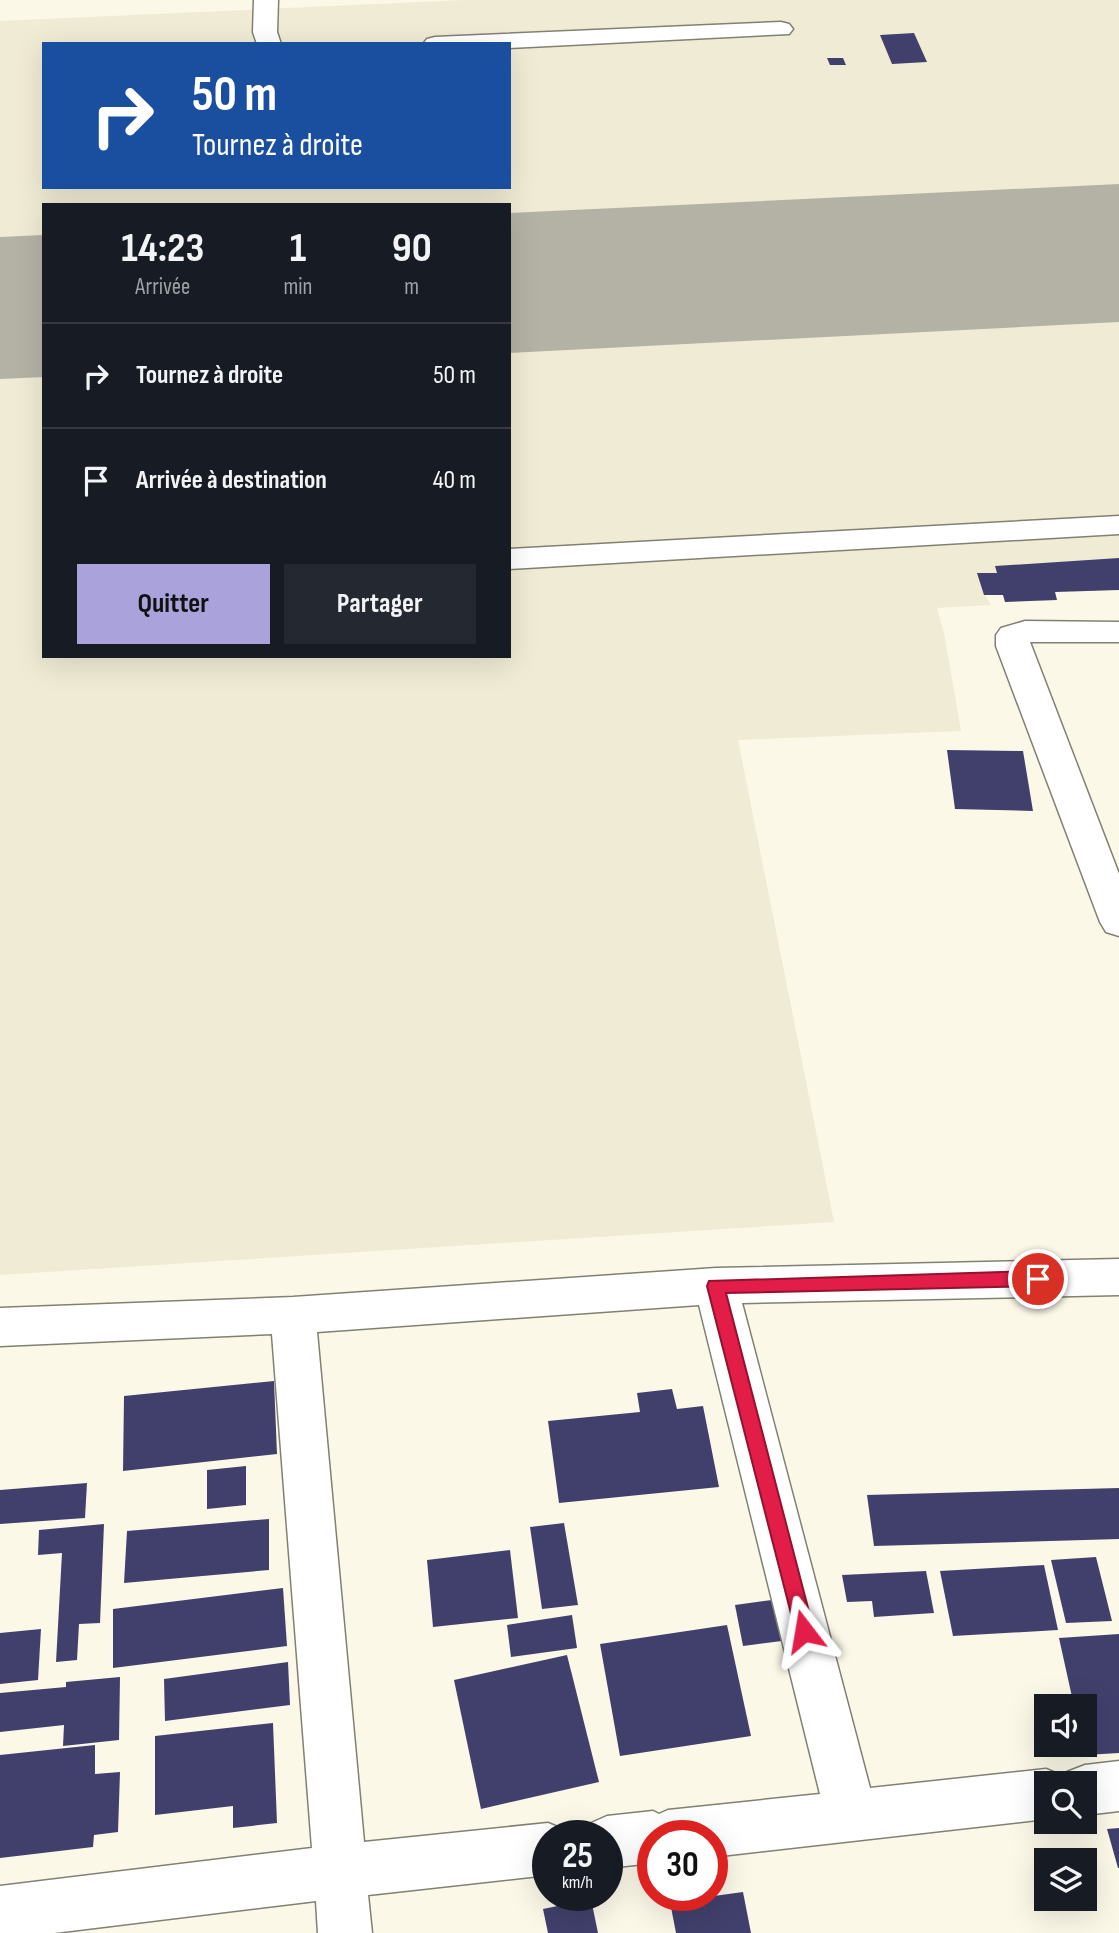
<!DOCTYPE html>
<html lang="fr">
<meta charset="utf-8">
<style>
body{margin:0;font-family:"Sofia Sans Condensed",sans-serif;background:#242831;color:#f1f3f6;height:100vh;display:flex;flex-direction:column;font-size:26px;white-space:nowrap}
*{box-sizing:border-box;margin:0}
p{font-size:23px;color:#9ea1a6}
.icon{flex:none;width:38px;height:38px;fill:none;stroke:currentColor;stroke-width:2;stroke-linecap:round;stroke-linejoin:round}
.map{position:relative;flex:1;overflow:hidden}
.drawer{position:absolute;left:42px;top:203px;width:469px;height:455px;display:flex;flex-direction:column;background:#171b24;border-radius:0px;box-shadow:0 7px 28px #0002}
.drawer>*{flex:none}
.guide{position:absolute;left:42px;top:42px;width:469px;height:147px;border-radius:0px;box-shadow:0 7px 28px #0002;background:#1a4fa0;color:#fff;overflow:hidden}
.controls{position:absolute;left:1034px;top:1694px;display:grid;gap:14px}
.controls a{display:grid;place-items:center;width:63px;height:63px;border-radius:0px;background:#171b24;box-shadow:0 7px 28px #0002;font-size:35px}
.speed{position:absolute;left:532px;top:1820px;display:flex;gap:14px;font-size:35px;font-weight:700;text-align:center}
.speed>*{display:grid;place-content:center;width:91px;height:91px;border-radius:50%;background:#171b24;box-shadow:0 7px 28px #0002;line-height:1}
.speed small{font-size:18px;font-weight:400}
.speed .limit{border:10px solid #d22;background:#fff;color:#111}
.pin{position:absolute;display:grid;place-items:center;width:60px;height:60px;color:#fff;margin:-30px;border:4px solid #fff;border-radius:50%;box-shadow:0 2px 7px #0007}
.me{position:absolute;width:77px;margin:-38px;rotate:346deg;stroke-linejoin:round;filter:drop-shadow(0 0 5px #0008)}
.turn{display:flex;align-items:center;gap:24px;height:147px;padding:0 35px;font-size:32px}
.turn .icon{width:91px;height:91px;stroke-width:2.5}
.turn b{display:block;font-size:49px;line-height:60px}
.eta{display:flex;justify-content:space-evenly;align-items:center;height:119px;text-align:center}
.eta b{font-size:42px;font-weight:700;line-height:49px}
.action{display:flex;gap:14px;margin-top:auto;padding:14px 35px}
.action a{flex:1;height:80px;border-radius:0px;background:#aaa3db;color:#111;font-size:28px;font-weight:700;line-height:80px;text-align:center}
.action a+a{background:#242831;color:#f1f3f6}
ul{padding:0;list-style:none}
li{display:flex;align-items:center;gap:21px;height:105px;padding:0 35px;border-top:2px solid #363941}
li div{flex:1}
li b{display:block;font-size:26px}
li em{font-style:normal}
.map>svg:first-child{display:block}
.built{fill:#f0ebd4;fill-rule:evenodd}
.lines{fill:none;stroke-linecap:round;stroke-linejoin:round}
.taxiway{fill:#b4b2a5;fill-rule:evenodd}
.runway{fill:#b4b2a5;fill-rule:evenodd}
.building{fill:#41406c}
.minor-casing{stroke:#828072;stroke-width:3}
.minor{fill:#fff;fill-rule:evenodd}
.route{fill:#e11d48;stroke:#92132f;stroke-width:2}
</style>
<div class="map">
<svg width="1119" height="1933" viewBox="0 0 1119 1933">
<rect width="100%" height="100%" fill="#fbf8e8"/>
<path class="built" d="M 464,0 L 1119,0 L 1119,590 L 1055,592 L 1057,600 L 1005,602 L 1003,595 L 985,595 L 991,605 L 937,608 L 944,633 L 961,731 L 738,740 L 834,1222 L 0,1275 L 0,21 ZM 44,44 L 509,44 L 509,187 L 44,187 ZM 44,205 L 509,205 L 509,656 L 44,656 Z"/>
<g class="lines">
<path class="taxiway" d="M 509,255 L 545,263 L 559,283 L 545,303 L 509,311 Z"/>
<g class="runway">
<path d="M 1119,184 L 1119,322 L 509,353 L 509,213 Z"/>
<path d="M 44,235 L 44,377 L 0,379 L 0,237 Z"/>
</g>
</g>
<g class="building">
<path d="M 914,33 L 927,62 L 892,64 L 880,35 Z"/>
<path d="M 827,58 L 843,58 L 846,65 L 830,65 Z"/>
<path d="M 1119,558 L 1119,590 L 1055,592 L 1057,600 L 1005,602 L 1003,595 L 984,595 L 977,573 L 997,573 L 995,566 Z"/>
<path d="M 947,750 L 1023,751 L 1033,811 L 955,809 Z"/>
<path d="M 274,1381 L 277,1454 L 123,1471 L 124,1396 Z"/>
<path d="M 672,1389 L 677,1409 L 703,1406 L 719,1487 L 559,1503 L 548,1421 L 640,1412 L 637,1393 Z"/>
<path d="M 246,1466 L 246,1505 L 207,1509 L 207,1470 Z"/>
<path d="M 87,1483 L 85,1518 L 0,1524 L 0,1490 Z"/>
<path d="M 1119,1488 L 1119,1539 L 874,1546 L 867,1495 Z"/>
<path d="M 269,1519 L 269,1570 L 124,1583 L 127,1531 Z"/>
<path d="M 564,1523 L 578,1605 L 542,1609 L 530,1527 Z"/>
<path d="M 104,1524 L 100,1623 L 79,1624 L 77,1660 L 56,1662 L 62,1553 L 38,1555 L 39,1530 Z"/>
<path d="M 510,1550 L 518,1618 L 433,1627 L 427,1560 Z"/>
<path d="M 1096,1557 L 1112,1621 L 1066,1623 L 1051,1560 Z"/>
<path d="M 1044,1565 L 1058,1630 L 953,1636 L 940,1571 Z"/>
<path d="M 926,1571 L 934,1613 L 874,1617 L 872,1601 L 847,1602 L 842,1575 Z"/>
<path d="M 283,1588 L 287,1646 L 113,1668 L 113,1609 Z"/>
<path d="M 772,1600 L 782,1641 L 743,1646 L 735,1605 Z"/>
<path d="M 572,1615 L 577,1648 L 511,1657 L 507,1625 Z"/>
<path d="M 727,1625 L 751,1736 L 620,1756 L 600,1644 Z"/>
<path d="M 41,1629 L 38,1680 L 0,1684 L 0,1633 Z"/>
<path d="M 1119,1634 L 1119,1753 L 1085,1755 L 1085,1706 L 1074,1706 L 1059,1638 Z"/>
<path d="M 567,1655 L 599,1782 L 481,1809 L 454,1680 Z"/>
<path d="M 288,1662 L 290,1705 L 165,1721 L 164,1679 Z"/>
<path d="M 120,1677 L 119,1740 L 63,1746 L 64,1725 L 0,1732 L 0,1693 L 66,1687 L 66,1682 Z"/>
<path d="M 273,1723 L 277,1823 L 233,1828 L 233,1806 L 155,1815 L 155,1736 Z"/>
<path d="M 95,1745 L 95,1774 L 120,1772 L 118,1832 L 94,1835 L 93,1847 L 0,1858 L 0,1755 Z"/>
<path d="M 1119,1828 L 1119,1868 L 1118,1868 L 1107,1829 Z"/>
<path d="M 743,1892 L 751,1933 L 676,1933 L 670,1902 Z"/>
<path d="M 591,1899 L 598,1933 L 548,1933 L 543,1909 Z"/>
</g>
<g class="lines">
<g class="minor-casing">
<g id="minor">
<path d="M 254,0 L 278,0 L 277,32 L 281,44 L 257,44 L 253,32 Z"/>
<path d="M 781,22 L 789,24 L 793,29 L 789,34 L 509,48 L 509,44 L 423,44 L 427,39 L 435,37 Z"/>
<path d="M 1119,516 L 1119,534 L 509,569 L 509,549 Z"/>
<path d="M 1025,621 L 1119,622 L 1119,642 L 1030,642 L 1119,874 L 1119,936 L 1106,932 L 1100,922 L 996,646 L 996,635 L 1001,628 Z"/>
<path d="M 1119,1259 L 1119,1295 L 742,1303 L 870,1788 L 1046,1769 L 1065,1777 L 1067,1772 L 1085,1765 L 1119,1761 L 1119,1811 L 1085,1815 L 1085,1783 L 1046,1783 L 1046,1819 L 712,1857 L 712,1836 L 653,1836 L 653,1863 L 607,1868 L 607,1836 L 583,1836 L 589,1824 L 607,1816 L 653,1811 L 659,1814 L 668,1810 L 820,1794 L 699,1305 L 317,1332 L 364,1842 L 548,1823 L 567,1831 L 569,1836 L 548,1836 L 548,1875 L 368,1895 L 372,1933 L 318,1933 L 316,1901 L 54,1933 L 0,1933 L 0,1886 L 312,1848 L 272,1334 L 0,1346 L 0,1308 L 293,1297 L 716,1268 Z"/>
</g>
</g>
<use href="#minor" class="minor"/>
</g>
<path class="route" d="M 1038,1271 L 1045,1273 L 1047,1279 L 1045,1284 L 1038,1286 L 726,1293 L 814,1631 L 811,1637 L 804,1640 L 797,1637 L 707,1286 L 709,1281 Z"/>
</svg>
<div class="controls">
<a><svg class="icon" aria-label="sound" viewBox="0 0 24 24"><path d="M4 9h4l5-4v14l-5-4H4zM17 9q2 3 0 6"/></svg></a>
<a><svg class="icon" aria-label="search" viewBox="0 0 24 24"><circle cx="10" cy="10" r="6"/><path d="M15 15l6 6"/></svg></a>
<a><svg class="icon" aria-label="layers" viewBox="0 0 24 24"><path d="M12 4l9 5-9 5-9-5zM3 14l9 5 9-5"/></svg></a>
</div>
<div class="speed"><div>25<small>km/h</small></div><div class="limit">30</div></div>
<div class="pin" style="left:1038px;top:1279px;background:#d93025"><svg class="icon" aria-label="arrive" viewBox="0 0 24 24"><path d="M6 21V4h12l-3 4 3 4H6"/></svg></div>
<svg class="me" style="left:804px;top:1631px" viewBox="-20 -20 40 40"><path d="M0-17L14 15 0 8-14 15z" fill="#e11d48" stroke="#fff" stroke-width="4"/></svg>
<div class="guide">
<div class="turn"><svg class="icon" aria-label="right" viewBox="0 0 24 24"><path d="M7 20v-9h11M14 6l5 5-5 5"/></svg><div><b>50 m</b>Tournez à droite</div></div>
</div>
<section class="drawer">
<div class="eta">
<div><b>14:23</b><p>Arrivée</p></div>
<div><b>1</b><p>min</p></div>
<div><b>90</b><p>m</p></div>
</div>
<ul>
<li><svg class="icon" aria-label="right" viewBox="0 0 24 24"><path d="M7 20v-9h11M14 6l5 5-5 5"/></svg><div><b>Tournez à droite</b></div><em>50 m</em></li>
<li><svg class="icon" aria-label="arrive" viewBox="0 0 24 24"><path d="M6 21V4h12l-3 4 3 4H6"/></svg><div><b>Arrivée à destination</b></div><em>40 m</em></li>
</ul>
<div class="action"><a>Quitter</a><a>Partager</a></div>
</section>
</div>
